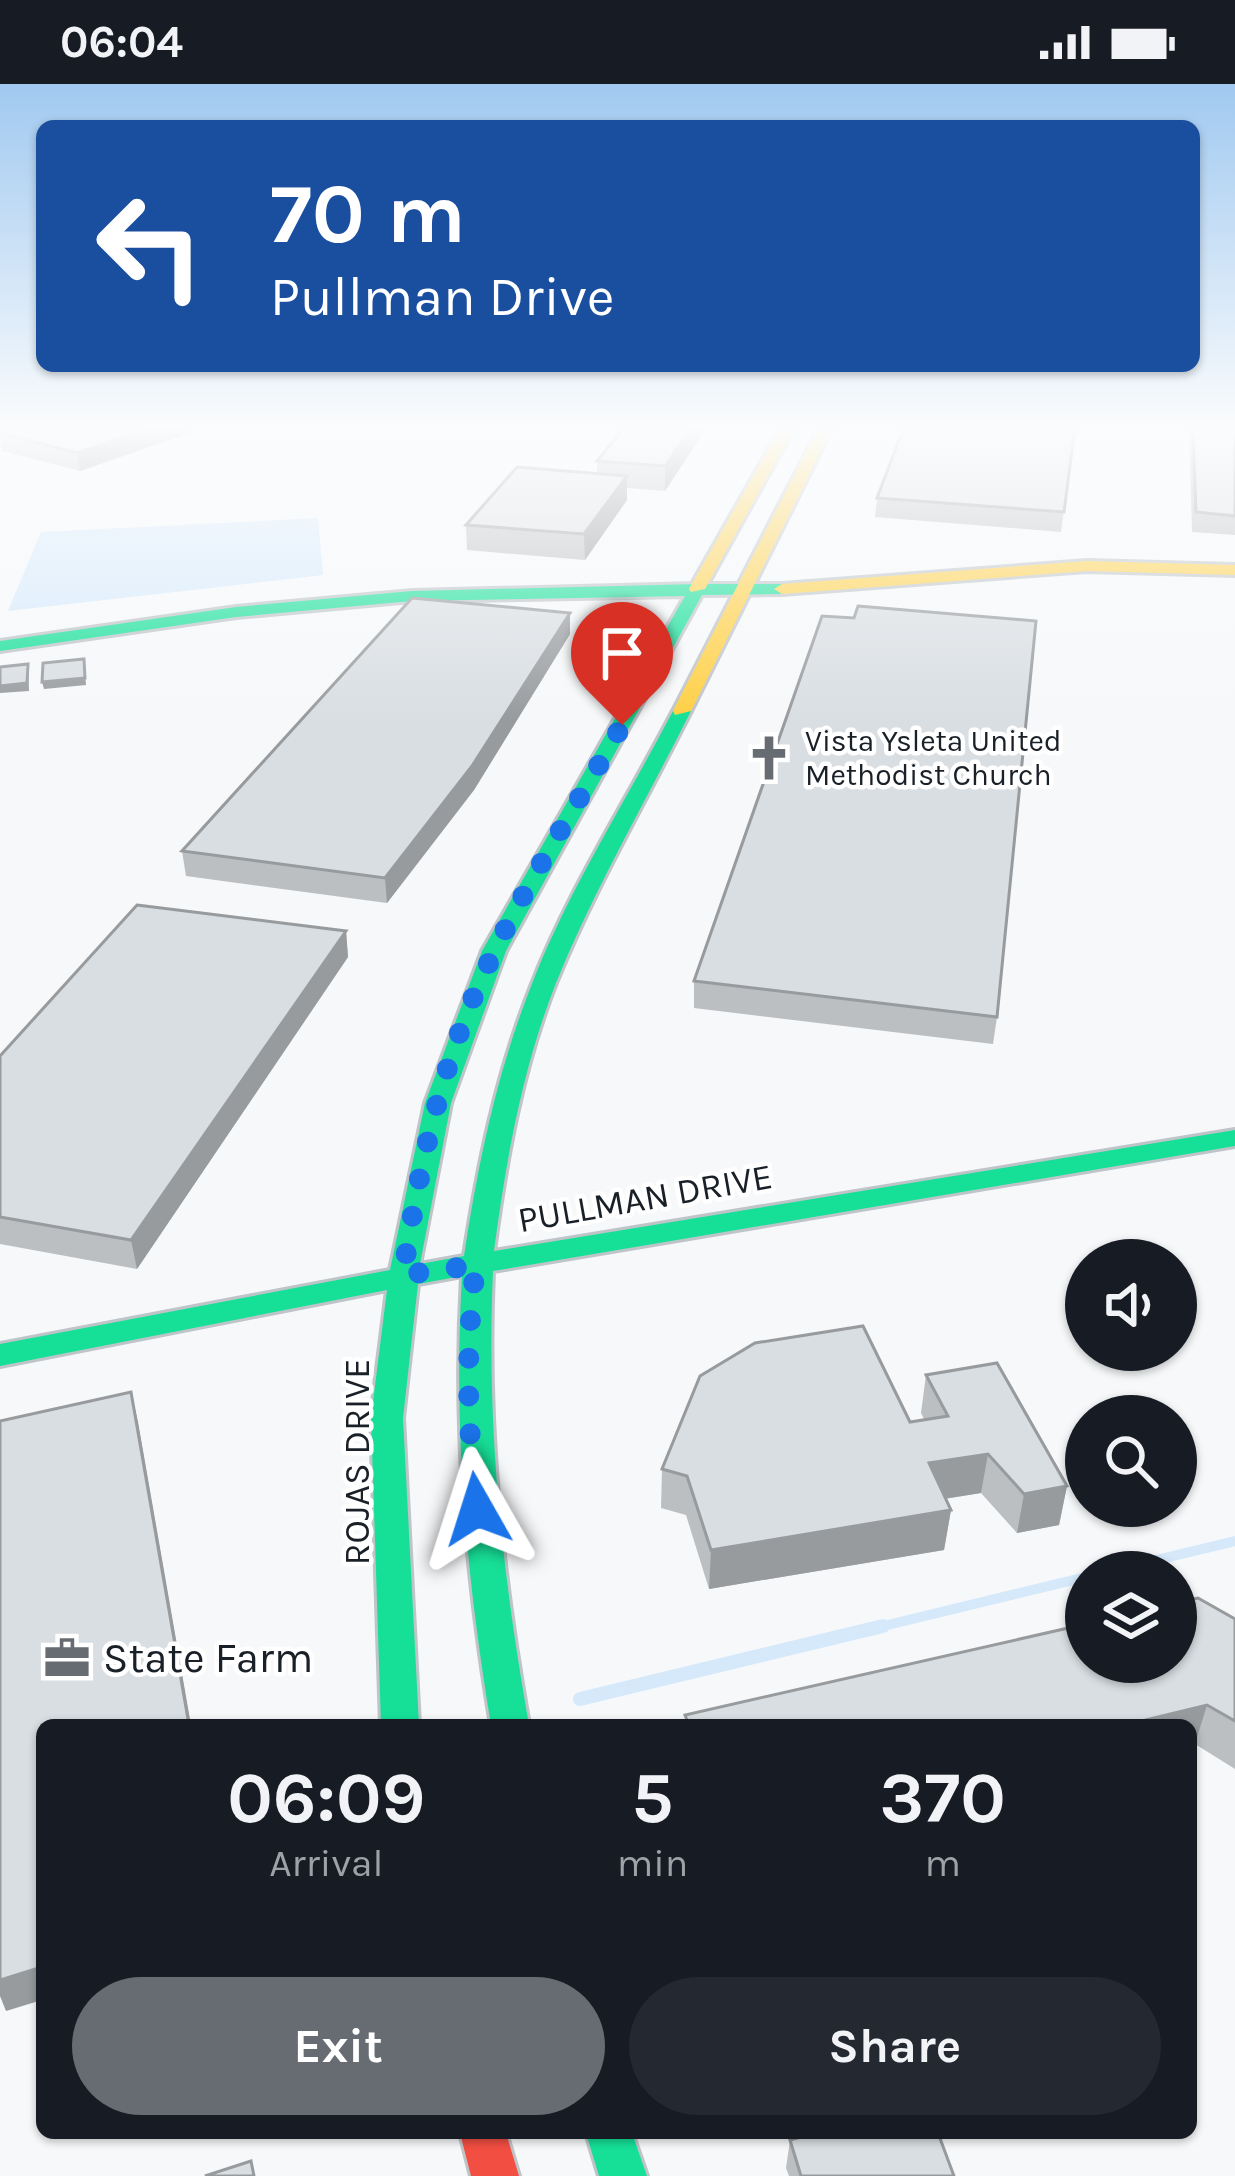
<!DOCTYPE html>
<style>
body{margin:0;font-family:Karla,sans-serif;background:#242831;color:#f1f3f6;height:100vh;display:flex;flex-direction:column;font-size:45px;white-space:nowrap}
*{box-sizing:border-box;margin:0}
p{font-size:39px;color:#9ea1a6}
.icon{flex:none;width:66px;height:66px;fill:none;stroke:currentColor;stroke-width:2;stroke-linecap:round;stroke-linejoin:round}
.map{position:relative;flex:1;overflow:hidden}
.panel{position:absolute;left:36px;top:1635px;width:1161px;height:420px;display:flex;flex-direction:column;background:#171b24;border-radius:18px;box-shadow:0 3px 9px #0004}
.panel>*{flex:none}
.banner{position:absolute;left:36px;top:36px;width:1164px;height:252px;border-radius:18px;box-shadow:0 3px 9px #0004;background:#1a4fa0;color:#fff;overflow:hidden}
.fabs{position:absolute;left:1065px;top:1155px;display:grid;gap:24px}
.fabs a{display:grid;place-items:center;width:132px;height:132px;border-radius:50%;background:#171b24;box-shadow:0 3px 9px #0004;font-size:60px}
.pin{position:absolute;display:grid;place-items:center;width:102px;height:102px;color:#fff;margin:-123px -51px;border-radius:50% 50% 50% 0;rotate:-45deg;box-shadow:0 0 12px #0007}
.pin .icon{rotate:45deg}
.me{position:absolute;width:132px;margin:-66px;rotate:354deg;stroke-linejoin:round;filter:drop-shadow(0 0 9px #0008)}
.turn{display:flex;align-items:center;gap:42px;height:252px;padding:0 36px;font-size:54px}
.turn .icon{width:156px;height:156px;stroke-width:2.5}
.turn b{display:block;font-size:84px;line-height:102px}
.eta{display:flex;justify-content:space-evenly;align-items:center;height:204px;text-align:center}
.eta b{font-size:72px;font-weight:700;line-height:84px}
.action{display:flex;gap:24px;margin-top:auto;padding:24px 36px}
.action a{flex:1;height:138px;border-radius:72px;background:#666c71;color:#fff;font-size:48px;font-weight:700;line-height:138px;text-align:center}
.action a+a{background:#242831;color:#f1f3f6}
.status{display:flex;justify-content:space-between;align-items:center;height:84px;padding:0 60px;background:#171b24;direction:ltr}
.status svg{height:33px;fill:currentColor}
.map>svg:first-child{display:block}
.water{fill:#d5e9fb}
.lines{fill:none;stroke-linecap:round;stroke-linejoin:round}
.stream-far1{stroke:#d5e9fb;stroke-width:10}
.stream{stroke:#d5e9fb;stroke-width:14}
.fast-casing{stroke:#bfc4c8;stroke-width:6}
.slow-casing{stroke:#bfc4c8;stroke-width:6}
.jam-casing{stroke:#bfc4c8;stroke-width:6}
.fast{fill:#16e098;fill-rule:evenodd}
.slow{fill:#ffcf43;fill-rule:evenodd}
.jam{fill:#f24e42;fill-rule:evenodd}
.wall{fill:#bbbfc2}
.shaded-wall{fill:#989b9e}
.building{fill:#d9dee2;stroke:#989b9e;stroke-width:3}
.route{stroke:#1a73e8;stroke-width:21;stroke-dasharray:0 37.8}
.labels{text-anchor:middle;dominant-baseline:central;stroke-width:9;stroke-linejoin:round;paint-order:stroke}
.far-poi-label{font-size:30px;fill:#192027;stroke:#fff;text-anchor:start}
.street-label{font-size:36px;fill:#192027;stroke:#fff}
.near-poi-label{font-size:42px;fill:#192027;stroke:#fff;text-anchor:start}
</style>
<div class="status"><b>06:04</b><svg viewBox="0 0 49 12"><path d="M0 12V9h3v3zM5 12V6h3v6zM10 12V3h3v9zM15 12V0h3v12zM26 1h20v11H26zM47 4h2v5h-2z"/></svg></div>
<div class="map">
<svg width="1235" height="2092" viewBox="0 0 1235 2092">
<rect width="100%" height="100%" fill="#f6f8fa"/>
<path class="water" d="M 318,434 L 323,491 L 8,527 L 41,448 Z"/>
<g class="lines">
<g class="stream-far1">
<path d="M 1106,1488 L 1235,1457"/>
<path d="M 871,1545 L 1086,1493"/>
</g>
<path class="stream" d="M 580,1615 L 883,1542"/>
<g class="fast-casing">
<g id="fast">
<path d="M 697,500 L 782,500 L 790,505 L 782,510 L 702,511 L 506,867 L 451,1019 L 420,1180 L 464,1172 C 478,1080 496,992 530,905 C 567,808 625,719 673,627 L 682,621 L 691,627 C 646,717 594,805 556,899 C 522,985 506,1076 494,1167 L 1235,1046 L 1235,1062 L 493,1187 C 486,1341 502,1489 529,1641 L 491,1641 C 466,1491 453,1344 462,1192 L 418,1200 L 403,1334 L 419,1641 L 381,1641 L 371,1334 L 387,1206 L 0,1282 L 0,1260 L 390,1186 L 425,1019 L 482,867 L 685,512 L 412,517 L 236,533 L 0,567 L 0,557 L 236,523 L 412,507 Z"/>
<path d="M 586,2049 L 632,2049 L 647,2092 L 599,2092 Z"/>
</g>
</g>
<g class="slow-casing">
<g id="slow">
<path d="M 781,343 L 795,343 L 705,505 L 691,508 L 689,505 Z"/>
<path d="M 819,343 L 833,343 L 691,627 L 675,631 L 673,627 Z"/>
<path d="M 1087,477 L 1235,481 L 1235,491 L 1087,487 L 782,510 L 774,505 L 782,500 Z"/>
</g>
</g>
<g class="jam-casing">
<path id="jam" d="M 460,2049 L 506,2049 L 519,2092 L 471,2092 Z"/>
</g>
<use href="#fast" class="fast"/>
<use href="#slow" class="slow"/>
<use href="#jam" class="jam"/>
</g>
<g class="wall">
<path d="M 15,343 L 188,343 L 189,349 L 80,387 L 2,367 L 0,348 Z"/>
<path d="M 707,343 L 665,407 L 627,404 L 627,416 L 585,476 L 467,466 L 466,441 L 597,389 L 597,377 Z"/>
<path d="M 1075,343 L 1061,448 L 875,433 L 877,414 Z"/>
<path d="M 1189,343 L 1235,343 L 1235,451 L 1192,448 Z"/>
<path d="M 570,529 L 570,550 L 474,706 L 387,819 L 186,792 L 182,767 Z"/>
<path d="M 346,847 L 348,873 L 137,1185 L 0,1160 L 0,972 Z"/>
<path d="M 694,897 L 997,933 L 993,960 L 694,924 Z"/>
<path d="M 926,1291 L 1067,1402 L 1059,1441 L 1017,1449 L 981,1409 L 945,1415 L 951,1426 L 944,1466 L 709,1505 L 686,1431 L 661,1424 L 662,1385 L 924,1335 L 921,1329 Z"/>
<path d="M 1235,1535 L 1235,1685 L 1195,1660 L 1191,1661 L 1191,1641 L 685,1641 L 685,1631 Z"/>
<path d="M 790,2056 L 954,2092 L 789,2092 L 786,2084 Z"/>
</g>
<g class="shaded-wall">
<path d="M 153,343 L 188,343 L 189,349 L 80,387 L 77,369 Z"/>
<path d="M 692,343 L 707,343 L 665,407 L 665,382 Z"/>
<path d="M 627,392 L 627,416 L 585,476 L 584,450 Z"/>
<path d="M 570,529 L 570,550 L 474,706 L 387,819 L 385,794 Z"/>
<path d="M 84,575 L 86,601 L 44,605 L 42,598 Z"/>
<path d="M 28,580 L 29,607 L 0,609 L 0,602 Z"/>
<path d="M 346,847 L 348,873 L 137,1185 L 131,1156 Z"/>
<path d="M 131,1308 L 138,1338 L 191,1641 L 189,1641 Z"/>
<path d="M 988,1370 L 981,1409 L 923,1418 L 929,1379 Z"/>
<path d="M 1067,1402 L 1059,1441 L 1017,1449 L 1024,1410 Z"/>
<path d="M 951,1426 L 944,1466 L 709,1505 L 711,1466 Z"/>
<path d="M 1207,1621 L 1195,1660 L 1191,1661 L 1191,1641 L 1125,1641 Z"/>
<path d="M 42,1883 L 42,1916 L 6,1927 L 0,1912 L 0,1896 Z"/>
</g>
<g class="building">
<path d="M 15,343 L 153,343 L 77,369 L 0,349 Z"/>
<path d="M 625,343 L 692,343 L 665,382 L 597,377 Z"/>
<path d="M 904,343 L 1075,343 L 1064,428 L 877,414 Z"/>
<path d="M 1193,343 L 1235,343 L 1235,432 L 1196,428 Z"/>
<path d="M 517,383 L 627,392 L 584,450 L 466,441 Z"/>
<path d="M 412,514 L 570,529 L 472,682 L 385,794 L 182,767 Z"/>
<path d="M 858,522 L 1036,537 L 997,933 L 694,897 L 822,532 L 854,534 Z"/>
<path d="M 84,575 L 85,594 L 42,598 L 43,579 Z"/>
<path d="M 28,580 L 27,599 L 0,602 L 0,583 Z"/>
<path d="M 137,821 L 346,847 L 131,1156 L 0,1133 L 0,972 Z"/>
<path d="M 863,1242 L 910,1338 L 948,1332 L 926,1291 L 997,1279 L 1067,1402 L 1024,1410 L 988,1370 L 929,1379 L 951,1426 L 711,1466 L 687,1392 L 662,1385 L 700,1292 L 755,1259 Z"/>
<path d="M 131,1308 L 189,1641 L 42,1641 L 42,1883 L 0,1896 L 0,1337 Z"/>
<path d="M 1198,1514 L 1235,1535 L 1235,1637 L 1207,1621 L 1125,1641 L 689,1641 L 685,1631 L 1086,1540 L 1086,1578 L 1176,1578 L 1176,1519 Z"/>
<path d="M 816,2049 L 938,2049 L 954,2092 L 801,2092 L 790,2056 Z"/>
<path d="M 251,2077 L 254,2092 L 205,2092 Z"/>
</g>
<linearGradient id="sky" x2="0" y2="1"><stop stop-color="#a0c9f0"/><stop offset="0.54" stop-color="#fbfcfd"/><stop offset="1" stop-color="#fbfcfd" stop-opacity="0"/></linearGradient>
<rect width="1235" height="636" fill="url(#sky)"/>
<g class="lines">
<path class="route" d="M 477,1425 C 467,1343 465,1263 476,1181 L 403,1191 C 417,1093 439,989 480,898 C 519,810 574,726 622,641"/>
</g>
<defs>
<g id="church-bare" transform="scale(3.6)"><path d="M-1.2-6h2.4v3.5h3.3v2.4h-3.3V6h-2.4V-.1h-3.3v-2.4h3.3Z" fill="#666c71" stroke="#fff" stroke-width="2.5" paint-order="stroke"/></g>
<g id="office-bare" transform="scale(3.6)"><path d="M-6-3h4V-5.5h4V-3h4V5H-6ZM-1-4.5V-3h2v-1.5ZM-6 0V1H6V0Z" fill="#666c71" stroke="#fff" stroke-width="2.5" paint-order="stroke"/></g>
</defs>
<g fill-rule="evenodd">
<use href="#church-bare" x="769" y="674"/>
<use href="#office-bare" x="67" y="1574"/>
</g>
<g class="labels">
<g class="far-poi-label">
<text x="805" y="657">Vista Ysleta United<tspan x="805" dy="34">Methodist Church</tspan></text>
</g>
<g class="street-label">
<text transform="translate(645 1114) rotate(-10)">PULLMAN DRIVE</text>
<text transform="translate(357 1378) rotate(-90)">ROJAS DRIVE</text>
</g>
<g class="near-poi-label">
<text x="103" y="1574">State Farm</text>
</g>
</g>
</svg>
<div class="fabs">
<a><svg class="icon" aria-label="sound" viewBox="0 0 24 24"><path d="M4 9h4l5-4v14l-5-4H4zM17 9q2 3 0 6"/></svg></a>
<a><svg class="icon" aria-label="search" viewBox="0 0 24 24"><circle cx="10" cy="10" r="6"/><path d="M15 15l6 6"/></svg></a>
<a><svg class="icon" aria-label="layers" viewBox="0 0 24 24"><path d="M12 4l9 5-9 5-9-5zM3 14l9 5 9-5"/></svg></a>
</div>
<div class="pin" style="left:622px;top:641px;background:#d93025"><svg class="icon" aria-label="arrive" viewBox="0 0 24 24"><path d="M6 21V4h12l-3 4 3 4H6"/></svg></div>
<svg class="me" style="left:477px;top:1425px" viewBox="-20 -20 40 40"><path d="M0-17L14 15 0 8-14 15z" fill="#1a73e8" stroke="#fff" stroke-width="4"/></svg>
<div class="banner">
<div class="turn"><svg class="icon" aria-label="left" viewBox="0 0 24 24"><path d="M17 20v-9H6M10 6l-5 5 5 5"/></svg><div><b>70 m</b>Pullman Drive</div></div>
</div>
<section class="panel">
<div class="eta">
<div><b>06:09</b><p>Arrival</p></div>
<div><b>5</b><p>min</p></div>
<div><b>370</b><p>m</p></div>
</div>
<div class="action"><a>Exit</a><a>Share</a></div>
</section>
</div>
